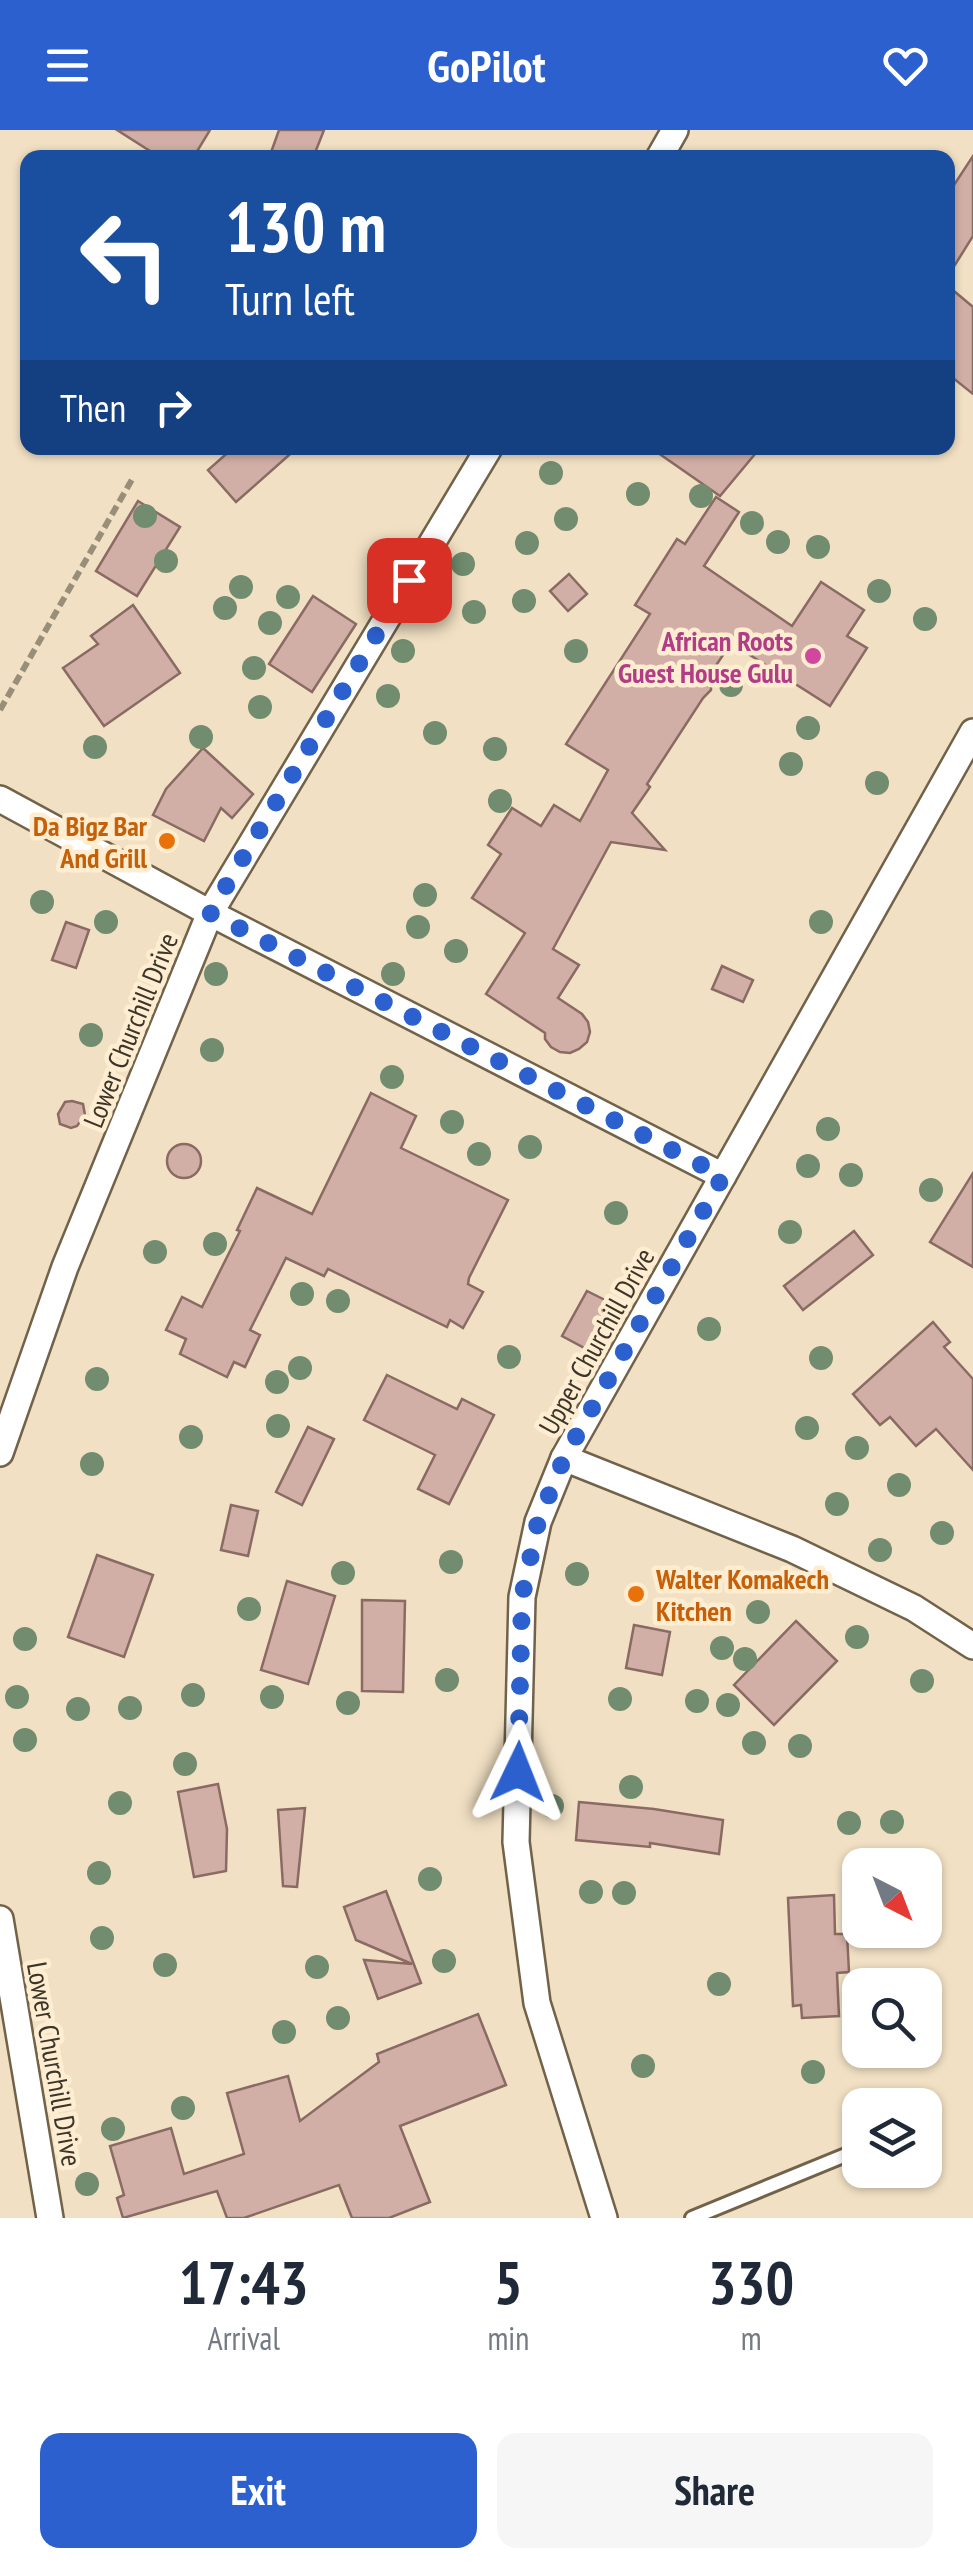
<!DOCTYPE html>
<style>
body{margin:0;font-family:"PT Sans Narrow",sans-serif;background:#f6f6f7;color:#1f2937;height:100vh;display:flex;flex-direction:column;font-size:38px;white-space:nowrap}
*{box-sizing:border-box;margin:0}
p{font-size:32px;color:#747a83}
.icon{flex:none;width:55px;height:55px;fill:none;stroke:currentColor;stroke-width:2;stroke-linecap:round;stroke-linejoin:round}
.map{position:relative;height:2088px;overflow:hidden}
.sheet{display:flex;flex-direction:column;background:#fff;flex:1}
.sheet>*{flex:none}
.hud{position:absolute;left:20px;top:20px;width:935px;height:305px;border-radius:20px;box-shadow:0 2px 8px #0004;background:#1a4fa0;color:#fff;overflow:hidden}
.needle{width:65px;rotate:138deg}
.buttons{position:absolute;left:842px;top:1718px;display:grid;gap:20px}
.buttons a{display:grid;place-items:center;width:100px;height:100px;border-radius:20px;background:#fff;box-shadow:0 2px 8px #0004;font-size:50px}
.pin{position:absolute;display:grid;place-items:center;width:85px;height:85px;color:#fff;margin:-42px;border-radius:20px;box-shadow:0 5px 15px #0006}
.me{position:absolute;width:110px;margin:-55px;rotate:2deg;stroke-linejoin:round;filter:drop-shadow(0 0 8px #0008)}
.turn{display:flex;align-items:center;gap:35px;height:210px;padding:0 40px;font-size:45px}
.turn .icon{width:130px;height:130px;stroke-width:2.5}
.turn b{display:block;font-size:70px;line-height:85px}
.then{display:flex;align-items:center;height:95px;padding:0 40px;background:#0003;gap:20px;font-size:38px}
.eta{display:flex;justify-content:space-evenly;align-items:center;height:170px;text-align:center}
.eta b{font-size:60px;font-weight:700;line-height:70px}
.primary-button{display:flex;gap:20px;margin-top:auto;padding:20px 40px}
.primary-button a{flex:1;height:115px;border-radius:20px;background:#2b60ce;color:#fff;font-size:40px;font-weight:700;line-height:115px;text-align:center}
.primary-button a+a{background:#f6f6f7;color:#1f2937}
header{display:flex;justify-content:space-between;align-items:center;height:130px;padding:0 40px;background:#2b60ce;color:#fff;font-size:45px;font-weight:700}
.map>svg:first-child{display:block}
.building{fill:#d1afa7;stroke:#8a6b63;stroke-width:2.5}
.lines{fill:none;stroke-linecap:round;stroke-linejoin:round}
.lane-casing{stroke:#716249;stroke-width:18}
.street-casing{stroke:#716249;stroke-width:30}
.path{stroke:#998e79;stroke-width:6;stroke-dasharray:10 5;stroke-linecap:butt}
.lane{stroke:#fff;stroke-width:12}
.street{stroke:#fff;stroke-width:25}
.tree{fill:#718c6e}
.route{stroke:#2b60ce;stroke-width:18;stroke-dasharray:0 32.4}
.hotel-dot{fill:#d1479c;stroke:#feedd0;stroke-width:4}
.food-dot{fill:#e8710a;stroke:#feedd0;stroke-width:4}
.labels{text-anchor:middle;dominant-baseline:central;stroke-width:9;stroke-linejoin:round;paint-order:stroke}
.hotel-label{font-size:28px;font-weight:bold;fill:#b23c85;stroke:#feedd0;text-anchor:end}
.food-label{font-size:28px;font-weight:bold;fill:#c56008;stroke:#feedd0;text-anchor:end}
.street-label{font-size:28px;fill:#3b352a;stroke:#feedd0}
</style>
<header><svg class="icon" aria-label="menu" viewBox="0 0 24 24"><path d="M4 6h16M4 12h16M4 18h16"/></svg>GoPilot<svg class="icon" aria-label="heart" viewBox="0 0 24 24"><path d="M12 20l-8-8c-3-5 5-10 8-4 3-6 11-1 8 4z"/></svg></header>
<div class="map">
<svg width="973" height="2088" viewBox="0 0 973 2088">
<rect width="100%" height="100%" fill="#f1e0c3"/>
<g class="building">
<path d="M 117,0 L 210,0 L 193,28 L 161,28 Z"/>
<path d="M 279,0 L 324,0 L 313,28 L 269,28 Z"/>
<path d="M 973,26 L 973,106 L 948,146 L 948,64 Z"/>
<path d="M 948,156 L 973,177 L 973,264 L 948,244 Z"/>
<path d="M 233,318 L 297,318 L 236,372 L 208,340 Z"/>
<path d="M 651,318 L 760,318 L 720,366 Z"/>
<path d="M 716,367 L 739,382 L 704,436 L 792,496 L 821,452 L 864,480 L 847,506 L 867,518 L 830,576 L 731,513 L 711,543 L 711,560 L 703,568 L 647,654 L 650,657 L 632,683 L 665,720 L 611,712 L 553,819 L 579,835 L 558,868 L 582,884 L 588,892 L 590,902 L 587,912 L 579,919 L 570,923 L 560,922 L 551,917 L 545,909 L 545,903 L 486,864 L 525,803 L 472,768 L 501,724 L 488,715 L 512,678 L 541,696 L 554,675 L 580,691 L 608,640 L 566,614 L 650,484 L 635,475 L 677,409 L 685,414 Z"/>
<path d="M 138,371 L 180,397 L 137,466 L 96,441 Z"/>
<path d="M 569,444 L 587,464 L 568,481 L 550,461 Z"/>
<path d="M 313,466 L 356,494 L 312,562 L 269,534 Z"/>
<path d="M 133,475 L 180,543 L 104,596 L 63,538 L 98,514 L 91,506 Z"/>
<path d="M 203,618 L 253,664 L 232,688 L 221,678 L 204,711 L 153,685 L 166,659 Z"/>
<path d="M 66,792 L 89,800 L 76,838 L 52,830 Z"/>
<path d="M 722,836 L 753,850 L 743,872 L 712,859 Z"/>
<path d="M 371,963 L 416,986 L 401,1018 L 508,1070 L 469,1148 L 468,1154 L 483,1162 L 463,1198 L 450,1190 L 447,1197 L 328,1139 L 324,1146 L 286,1128 L 250,1200 L 260,1205 L 245,1237 L 234,1232 L 227,1247 L 180,1224 L 186,1209 L 166,1200 L 182,1167 L 202,1177 L 240,1101 L 237,1100 L 257,1058 L 312,1084 Z"/>
<path d="M 72,971 L 83,974 L 85,985 L 77,996 L 71,998 L 60,994 L 58,984 L 65,972 Z"/>
<circle cx="184" cy="1031" r="17"/>
<path d="M 973,1043 L 973,1137 L 930,1112 Z"/>
<path d="M 854,1101 L 873,1125 L 803,1180 L 784,1156 Z"/>
<path d="M 587,1161 L 617,1176 L 592,1222 L 562,1206 Z"/>
<path d="M 933,1192 L 950,1212 L 944,1217 L 973,1249 L 973,1340 L 936,1299 L 916,1316 L 890,1287 L 880,1295 L 853,1264 Z"/>
<path d="M 387,1245 L 457,1279 L 462,1269 L 494,1285 L 449,1374 L 418,1359 L 435,1325 L 364,1290 Z"/>
<path d="M 308,1297 L 334,1309 L 302,1375 L 276,1362 Z"/>
<path d="M 231,1375 L 258,1381 L 248,1426 L 221,1420 Z"/>
<path d="M 97,1425 L 153,1445 L 124,1527 L 68,1507 Z"/>
<path d="M 287,1451 L 335,1466 L 308,1554 L 261,1540 Z"/>
<path d="M 362,1470 L 405,1471 L 403,1562 L 362,1561 Z"/>
<path d="M 796,1491 L 837,1531 L 774,1595 L 734,1555 Z"/>
<path d="M 634,1495 L 670,1502 L 662,1545 L 626,1538 Z"/>
<path d="M 218,1654 L 227,1699 L 226,1741 L 194,1747 L 178,1662 Z"/>
<path d="M 579,1672 L 654,1679 L 723,1690 L 719,1724 L 650,1713 L 650,1717 L 576,1710 Z"/>
<path d="M 305,1678 L 297,1757 L 283,1756 L 278,1680 Z"/>
<path d="M 386,1761 L 421,1853 L 378,1869 L 364,1830 L 412,1834 L 356,1810 L 344,1777 Z"/>
<path d="M 834,1765 L 835,1804 L 847,1804 L 849,1842 L 837,1843 L 839,1886 L 802,1888 L 801,1875 L 793,1876 L 788,1768 Z"/>
<path d="M 478,1884 L 506,1955 L 400,1996 L 430,2072 L 389,2088 L 352,2088 L 339,2055 L 244,2088 L 227,2088 L 217,2061 L 123,2088 L 117,2068 L 124,2065 L 110,2016 L 171,1998 L 184,2044 L 244,2024 L 227,1963 L 288,1946 L 300,1991 L 379,1932 L 377,1924 Z"/>
</g>
<g class="lines">
<g class="lane-casing">
<path id="lane" d="M 692,2088 L 853,2022"/>
</g>
<g class="street-casing">
<g id="street">
<path d="M 659,28 L 675,0"/>
<path d="M 0,669 L 210,783 L 723,1046"/>
<path d="M 0,1323 L 65,1137 L 210,783 L 489,318"/>
<path d="M 564,1328 L 792,1419 L 914,1478 L 973,1516"/>
<path d="M 0,1789 L 50,2088"/>
<path d="M 604,2088 L 537,1873 L 516,1712 L 522,1467 L 538,1392 L 564,1328 L 973,602"/>
</g>
</g>
<path class="path" d="M 0,580 L 134,346"/>
<use href="#lane" class="lane"/>
<use href="#street" class="street"/>
</g>
<g class="tree">
<circle cx="551" cy="343" r="12"/>
<circle cx="638" cy="364" r="12"/>
<circle cx="701" cy="366" r="12"/>
<circle cx="145" cy="386" r="12"/>
<circle cx="566" cy="389" r="12"/>
<circle cx="752" cy="393" r="12"/>
<circle cx="778" cy="412" r="12"/>
<circle cx="527" cy="413" r="12"/>
<circle cx="818" cy="417" r="12"/>
<circle cx="166" cy="431" r="12"/>
<circle cx="463" cy="434" r="12"/>
<circle cx="241" cy="457" r="12"/>
<circle cx="879" cy="461" r="12"/>
<circle cx="288" cy="467" r="12"/>
<circle cx="524" cy="471" r="12"/>
<circle cx="225" cy="478" r="12"/>
<circle cx="474" cy="482" r="12"/>
<circle cx="925" cy="489" r="12"/>
<circle cx="270" cy="493" r="12"/>
<circle cx="403" cy="521" r="12"/>
<circle cx="576" cy="521" r="12"/>
<circle cx="254" cy="538" r="12"/>
<circle cx="731" cy="555" r="12"/>
<circle cx="388" cy="566" r="12"/>
<circle cx="260" cy="577" r="12"/>
<circle cx="808" cy="598" r="12"/>
<circle cx="435" cy="603" r="12"/>
<circle cx="201" cy="607" r="12"/>
<circle cx="95" cy="617" r="12"/>
<circle cx="495" cy="619" r="12"/>
<circle cx="791" cy="634" r="12"/>
<circle cx="877" cy="653" r="12"/>
<circle cx="500" cy="671" r="12"/>
<circle cx="425" cy="765" r="12"/>
<circle cx="42" cy="772" r="12"/>
<circle cx="106" cy="792" r="12"/>
<circle cx="821" cy="792" r="12"/>
<circle cx="418" cy="797" r="12"/>
<circle cx="456" cy="821" r="12"/>
<circle cx="216" cy="844" r="12"/>
<circle cx="393" cy="844" r="12"/>
<circle cx="91" cy="905" r="12"/>
<circle cx="212" cy="920" r="12"/>
<circle cx="392" cy="947" r="12"/>
<circle cx="452" cy="992" r="12"/>
<circle cx="828" cy="999" r="12"/>
<circle cx="530" cy="1017" r="12"/>
<circle cx="479" cy="1024" r="12"/>
<circle cx="808" cy="1036" r="12"/>
<circle cx="851" cy="1045" r="12"/>
<circle cx="931" cy="1060" r="12"/>
<circle cx="616" cy="1083" r="12"/>
<circle cx="790" cy="1102" r="12"/>
<circle cx="215" cy="1114" r="12"/>
<circle cx="155" cy="1122" r="12"/>
<circle cx="302" cy="1164" r="12"/>
<circle cx="338" cy="1171" r="12"/>
<circle cx="709" cy="1199" r="12"/>
<circle cx="509" cy="1227" r="12"/>
<circle cx="821" cy="1228" r="12"/>
<circle cx="300" cy="1238" r="12"/>
<circle cx="97" cy="1249" r="12"/>
<circle cx="277" cy="1252" r="12"/>
<circle cx="278" cy="1296" r="12"/>
<circle cx="807" cy="1298" r="12"/>
<circle cx="191" cy="1307" r="12"/>
<circle cx="857" cy="1318" r="12"/>
<circle cx="92" cy="1334" r="12"/>
<circle cx="899" cy="1355" r="12"/>
<circle cx="837" cy="1374" r="12"/>
<circle cx="942" cy="1403" r="12"/>
<circle cx="880" cy="1420" r="12"/>
<circle cx="451" cy="1432" r="12"/>
<circle cx="343" cy="1443" r="12"/>
<circle cx="577" cy="1444" r="12"/>
<circle cx="249" cy="1479" r="12"/>
<circle cx="758" cy="1482" r="12"/>
<circle cx="857" cy="1507" r="12"/>
<circle cx="25" cy="1509" r="12"/>
<circle cx="722" cy="1518" r="12"/>
<circle cx="745" cy="1529" r="12"/>
<circle cx="447" cy="1550" r="12"/>
<circle cx="922" cy="1551" r="12"/>
<circle cx="193" cy="1565" r="12"/>
<circle cx="17" cy="1567" r="12"/>
<circle cx="272" cy="1567" r="12"/>
<circle cx="620" cy="1569" r="12"/>
<circle cx="697" cy="1571" r="12"/>
<circle cx="348" cy="1573" r="12"/>
<circle cx="728" cy="1575" r="12"/>
<circle cx="130" cy="1578" r="12"/>
<circle cx="78" cy="1579" r="12"/>
<circle cx="25" cy="1610" r="12"/>
<circle cx="754" cy="1613" r="12"/>
<circle cx="800" cy="1616" r="12"/>
<circle cx="185" cy="1634" r="12"/>
<circle cx="631" cy="1657" r="12"/>
<circle cx="120" cy="1673" r="12"/>
<circle cx="552" cy="1676" r="12"/>
<circle cx="892" cy="1692" r="12"/>
<circle cx="849" cy="1693" r="12"/>
<circle cx="99" cy="1743" r="12"/>
<circle cx="430" cy="1749" r="12"/>
<circle cx="591" cy="1762" r="12"/>
<circle cx="624" cy="1763" r="12"/>
<circle cx="102" cy="1808" r="12"/>
<circle cx="444" cy="1831" r="12"/>
<circle cx="165" cy="1835" r="12"/>
<circle cx="317" cy="1837" r="12"/>
<circle cx="719" cy="1854" r="12"/>
<circle cx="338" cy="1888" r="12"/>
<circle cx="284" cy="1902" r="12"/>
<circle cx="643" cy="1936" r="12"/>
<circle cx="813" cy="1942" r="12"/>
<circle cx="183" cy="1978" r="12"/>
<circle cx="113" cy="1999" r="12"/>
<circle cx="87" cy="2054" r="12"/>
</g>
<g class="lines">
<path class="route" d="M 409,450 L 210,783 L 723,1046 L 564,1328 L 538,1392 L 522,1467 L 518,1642"/>
</g>
<circle class="hotel-dot" cx="813" cy="526" r="10"/>
<g class="food-dot">
<circle cx="167" cy="711" r="10"/>
<circle cx="636" cy="1464" r="10"/>
</g>
<g class="labels">
<g class="hotel-label">
<text x="793" y="510">African Roots<tspan x="793" dy="32">Guest House Gulu</tspan></text>
</g>
<g class="food-label">
<text x="147" y="695">Da Bigz Bar<tspan x="147" dy="32">And Grill</tspan></text>
<text x="656" y="1448" text-anchor="start">Walter Komakech<tspan x="656" dy="32">Kitchen</tspan></text>
</g>
<g class="street-label">
<text transform="translate(130 900) rotate(-68)">Lower Churchill Drive</text>
<text transform="translate(596 1211) rotate(-61)">Upper Churchill Drive</text>
<text transform="translate(55 1934) rotate(80)">Lower Churchill Drive</text>
</g>
</g>
</svg>
<div class="buttons">
<a><svg class="needle" viewBox="-14 -14 28 28"><path d="M0-13l5 13h-10z" fill="#e53935"/><path d="M0 13l5-13h-10z" fill="#747a83"/></svg></a>
<a><svg class="icon" aria-label="search" viewBox="0 0 24 24"><circle cx="10" cy="10" r="6"/><path d="M15 15l6 6"/></svg></a>
<a><svg class="icon" aria-label="layers" viewBox="0 0 24 24"><path d="M12 4l9 5-9 5-9-5zM3 14l9 5 9-5"/></svg></a>
</div>
<div class="pin" style="left:409px;top:450px;background:#d93025"><svg class="icon" aria-label="arrive" viewBox="0 0 24 24"><path d="M6 21V4h12l-3 4 3 4H6"/></svg></div>
<svg class="me" style="left:518px;top:1642px" viewBox="-20 -20 40 40"><path d="M0-17L14 15 0 8-14 15z" fill="#2b60ce" stroke="#fff" stroke-width="4"/></svg>
<div class="hud">
<div class="turn"><svg class="icon" aria-label="left" viewBox="0 0 24 24"><path d="M17 20v-9H6M10 6l-5 5 5 5"/></svg><div><b>130 m</b>Turn left</div></div>
<div class="then">Then<svg class="icon" aria-label="right" viewBox="0 0 24 24"><path d="M7 20v-9h11M14 6l5 5-5 5"/></svg></div>
</div>
</div>
<section class="sheet">
<div class="eta">
<div><b>17:43</b><p>Arrival</p></div>
<div><b>5</b><p>min</p></div>
<div><b>330</b><p>m</p></div>
</div>
<div class="primary-button"><a>Exit</a><a>Share</a></div>
</section>
